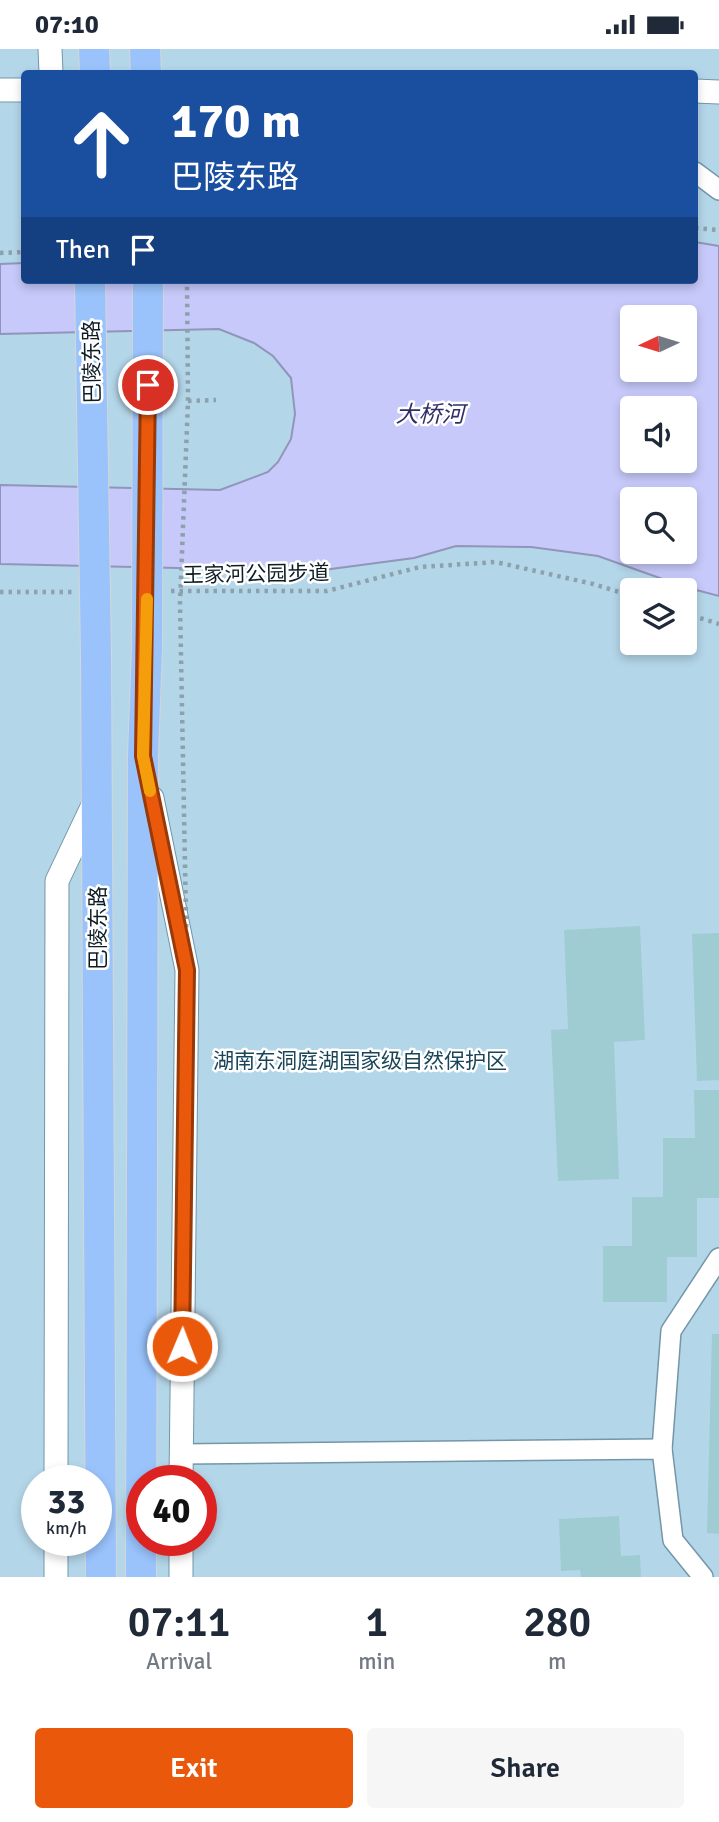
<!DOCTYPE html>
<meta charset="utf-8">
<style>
body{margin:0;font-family:Signika,"Noto Sans SC",sans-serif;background:#f6f6f7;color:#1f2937;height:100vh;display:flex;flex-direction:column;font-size:26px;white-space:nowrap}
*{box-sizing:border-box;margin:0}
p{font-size:23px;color:#747a83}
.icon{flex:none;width:38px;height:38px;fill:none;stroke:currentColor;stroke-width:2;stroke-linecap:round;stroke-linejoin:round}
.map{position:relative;height:1528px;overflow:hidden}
.panel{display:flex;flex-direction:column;background:#fff;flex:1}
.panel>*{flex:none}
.hud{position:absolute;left:21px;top:21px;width:677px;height:214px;border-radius:7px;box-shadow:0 4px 10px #0003;background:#1a4fa0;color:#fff;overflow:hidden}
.needle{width:46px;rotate:266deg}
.tools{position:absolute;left:620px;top:256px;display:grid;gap:14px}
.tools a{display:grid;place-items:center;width:77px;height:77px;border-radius:7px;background:#fff;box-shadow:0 4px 10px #0003;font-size:35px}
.speed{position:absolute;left:21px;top:1416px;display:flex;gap:14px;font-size:35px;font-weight:700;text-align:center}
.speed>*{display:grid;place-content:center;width:91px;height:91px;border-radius:50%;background:#fff;box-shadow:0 4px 10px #0003;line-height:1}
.speed small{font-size:18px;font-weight:400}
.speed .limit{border:10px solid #d22;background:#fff;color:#111}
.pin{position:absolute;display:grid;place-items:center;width:60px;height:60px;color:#fff;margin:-30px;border:4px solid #fff;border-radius:50%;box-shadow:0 2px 7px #0007}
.me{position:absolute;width:77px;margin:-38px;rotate:1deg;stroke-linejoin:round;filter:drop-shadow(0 0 5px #0008)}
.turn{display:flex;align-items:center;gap:24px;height:147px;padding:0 35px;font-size:32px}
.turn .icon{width:91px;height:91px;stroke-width:2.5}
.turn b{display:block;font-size:49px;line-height:60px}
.then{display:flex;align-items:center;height:66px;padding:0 35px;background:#0003;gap:14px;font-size:26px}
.eta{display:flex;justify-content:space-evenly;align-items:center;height:119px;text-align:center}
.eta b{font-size:42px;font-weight:600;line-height:49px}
.button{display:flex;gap:14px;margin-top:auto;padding:14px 35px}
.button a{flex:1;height:80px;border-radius:7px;background:#ea580c;color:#fff;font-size:28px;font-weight:600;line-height:80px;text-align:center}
.button a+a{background:#f6f6f7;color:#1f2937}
.status{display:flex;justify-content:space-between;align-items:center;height:49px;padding:0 35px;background:#fff;direction:ltr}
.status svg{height:19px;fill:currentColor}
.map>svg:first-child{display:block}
.green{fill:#b4d6e9;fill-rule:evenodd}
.water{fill:#c7c9fa;stroke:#9095ba;stroke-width:2;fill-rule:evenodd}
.building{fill:#9fccd2}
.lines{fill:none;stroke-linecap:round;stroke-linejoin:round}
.minor-casing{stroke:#7396a8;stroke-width:22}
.tertiary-casing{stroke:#7396a8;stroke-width:25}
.primary-casing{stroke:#d4d6d8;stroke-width:32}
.path{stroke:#8da0ab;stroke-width:4.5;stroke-dasharray:3.5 5;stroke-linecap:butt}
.minor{stroke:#fff;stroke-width:19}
.tertiary{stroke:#fff;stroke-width:23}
.primary{stroke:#9ac3fc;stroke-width:30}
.primary-bridge-casing{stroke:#d4d6d8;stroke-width:32;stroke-linecap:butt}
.path-bridge{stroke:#8da0ab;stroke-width:4.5;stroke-dasharray:3.5 5;stroke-linecap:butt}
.primary-bridge{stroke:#9ac3fc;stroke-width:30}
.route-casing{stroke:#983908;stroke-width:18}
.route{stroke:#ea580c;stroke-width:12}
.slow{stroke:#f59e0b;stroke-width:12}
.labels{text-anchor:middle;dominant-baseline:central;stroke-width:5;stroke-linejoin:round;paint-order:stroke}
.street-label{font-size:21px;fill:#0e1c24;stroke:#fff}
.park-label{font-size:21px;fill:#1a4559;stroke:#fff}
.water-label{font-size:23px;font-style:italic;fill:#312d67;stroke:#fff}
</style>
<div class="status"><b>07:10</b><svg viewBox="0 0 49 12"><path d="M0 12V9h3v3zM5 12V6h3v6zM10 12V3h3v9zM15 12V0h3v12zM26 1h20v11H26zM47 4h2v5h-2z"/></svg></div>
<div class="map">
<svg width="719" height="1528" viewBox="0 0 719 1528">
<rect width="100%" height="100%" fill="#dbf2fe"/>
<path class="green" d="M 0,0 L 719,0 L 719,1528 L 0,1528 ZM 24,24 L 695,24 L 695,231 L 24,231 ZM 632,268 L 684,268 L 684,320 L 632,320 ZM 632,359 L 684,359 L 684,411 L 632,411 ZM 632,450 L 684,450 L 684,502 L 632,502 ZM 632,541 L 684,541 L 684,593 L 632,593 ZM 37,1432 L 96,1432 L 96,1491 L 37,1491 ZM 142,1432 L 201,1432 L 201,1491 L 142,1491 Z"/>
<path class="water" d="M 695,193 L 719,197 L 719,547 L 685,538 L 598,507 L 531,498 L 456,497 L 414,509 L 316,522 L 0,515 L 0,436 L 220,441 L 268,423 L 278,413 L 291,390 L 295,365 L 291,329 L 273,307 L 254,294 L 219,280 L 0,285 L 0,215 L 24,214 L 24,231 L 695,231 ZM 632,268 L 684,268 L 684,320 L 632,320 ZM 632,359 L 684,359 L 684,411 L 632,411 ZM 632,450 L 684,450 L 684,502 L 632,502 Z"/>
<g class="building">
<path d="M 640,877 L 645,991 L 614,993 L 619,1130 L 558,1132 L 551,981 L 568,980 L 564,881 Z"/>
<path d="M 719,884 L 719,1031 L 697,1032 L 692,885 Z"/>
<path d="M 694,1041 L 719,1041 L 719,1149 L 697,1149 L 697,1208 L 667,1208 L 667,1253 L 603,1253 L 603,1197 L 632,1197 L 632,1148 L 663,1148 L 663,1089 L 695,1089 Z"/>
<path d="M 712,1285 L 719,1285 L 719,1485 L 707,1484 Z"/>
<path d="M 619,1467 L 621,1507 L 640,1506 L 641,1528 L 581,1528 L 580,1521 L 561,1522 L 559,1470 Z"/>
</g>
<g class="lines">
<g class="minor-casing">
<g id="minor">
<path d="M 695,123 L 719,141"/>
<path d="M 662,1400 L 671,1282 L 719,1209"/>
<path d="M 181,1405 L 662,1400 L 673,1491 L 703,1528"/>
</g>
</g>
<g class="tertiary-casing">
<g id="tertiary">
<path d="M 50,0 L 51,24"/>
<path d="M 0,41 L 24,41"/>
<path d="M 695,42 L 719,43"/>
<path d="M 152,749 L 187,921 L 181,1432"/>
<path d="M 56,1432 L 57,832 L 95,752"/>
<path d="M 181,1491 L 181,1528"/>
<path d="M 56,1528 L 56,1491"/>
</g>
</g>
<g class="primary-casing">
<g id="primary">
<path d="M 94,0 L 95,24"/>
<path d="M 145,0 L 146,24"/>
<path d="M 96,607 L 101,1528"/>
<path d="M 141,1528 L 143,707 L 147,598"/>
</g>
</g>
<g class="path">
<path d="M 695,179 L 719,181"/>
<path d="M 0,204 L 24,203"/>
<path d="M 188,352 L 216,351"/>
<path d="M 171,542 L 327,542 L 420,518 L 496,513 L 593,535 L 632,547"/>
<path d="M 0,543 L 72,543"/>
<path d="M 684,564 L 719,575"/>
</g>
<use href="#minor" class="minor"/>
<use href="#tertiary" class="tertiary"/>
<use href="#primary" class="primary"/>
<g class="primary-bridge-casing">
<g id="primary-bridge">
<path d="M 90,231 L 96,607"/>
<path d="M 147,598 L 148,231"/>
</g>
</g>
<path class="path-bridge" d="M 187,921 L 180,554 L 188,352 L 187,231"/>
<use href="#primary-bridge" class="primary-bridge"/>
</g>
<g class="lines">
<g class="route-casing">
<path id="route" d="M 148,336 L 143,707 L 187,921 L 182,1297"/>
</g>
<use href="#route" class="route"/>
<path class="slow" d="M 147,550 L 143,707 L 150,742"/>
</g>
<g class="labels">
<g class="street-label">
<text transform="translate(92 313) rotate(-91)">巴陵东路</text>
<text transform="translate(256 525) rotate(-1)">王家河公园步道</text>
<text transform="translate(98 879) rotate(-90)">巴陵东路</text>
</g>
<g class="park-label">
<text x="360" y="1012">湖南东洞庭湖国家级自然保护区</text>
</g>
<g class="water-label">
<text x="430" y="365">大桥河</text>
</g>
</g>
</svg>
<div class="tools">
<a><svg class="needle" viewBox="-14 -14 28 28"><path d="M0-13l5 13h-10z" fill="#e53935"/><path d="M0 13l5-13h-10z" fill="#747a83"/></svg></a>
<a><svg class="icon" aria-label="sound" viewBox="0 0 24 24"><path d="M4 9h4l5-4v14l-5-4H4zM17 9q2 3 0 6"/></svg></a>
<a><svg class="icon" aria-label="search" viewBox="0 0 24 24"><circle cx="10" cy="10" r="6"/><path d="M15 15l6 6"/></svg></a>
<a><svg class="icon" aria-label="layers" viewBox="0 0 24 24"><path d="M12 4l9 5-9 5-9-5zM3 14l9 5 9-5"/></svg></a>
</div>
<div class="speed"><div>33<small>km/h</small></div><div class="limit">40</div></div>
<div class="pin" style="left:148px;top:336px;background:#d93025"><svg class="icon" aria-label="arrive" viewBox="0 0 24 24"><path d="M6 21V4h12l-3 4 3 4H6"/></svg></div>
<svg class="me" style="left:182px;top:1297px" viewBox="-20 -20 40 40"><circle r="17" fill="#ea580c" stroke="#fff" stroke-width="3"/><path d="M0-11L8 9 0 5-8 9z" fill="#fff"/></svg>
<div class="hud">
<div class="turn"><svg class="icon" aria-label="ahead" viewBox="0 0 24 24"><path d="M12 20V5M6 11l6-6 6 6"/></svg><div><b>170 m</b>巴陵东路</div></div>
<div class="then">Then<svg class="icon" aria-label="arrive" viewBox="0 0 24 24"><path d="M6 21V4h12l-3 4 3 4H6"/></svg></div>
</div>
</div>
<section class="panel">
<div class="eta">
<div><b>07:11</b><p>Arrival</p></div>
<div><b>1</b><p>min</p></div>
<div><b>280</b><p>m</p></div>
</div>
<div class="button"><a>Exit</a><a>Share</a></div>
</section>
